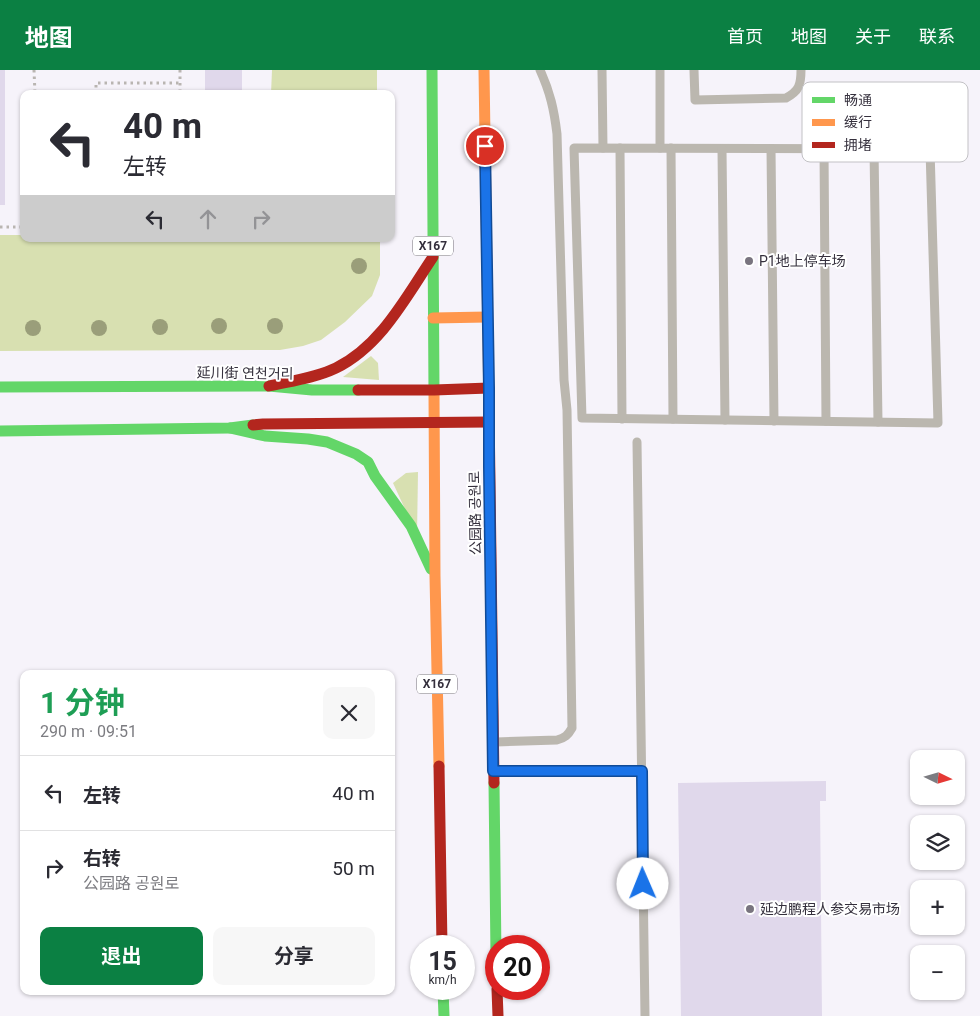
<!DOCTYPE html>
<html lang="zh">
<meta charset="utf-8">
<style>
body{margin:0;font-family:Roboto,"Noto Sans SC","Noto Sans KR",sans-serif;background:#f7f7f7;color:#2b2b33;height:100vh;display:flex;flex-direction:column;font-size:19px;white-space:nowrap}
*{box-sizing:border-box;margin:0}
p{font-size:16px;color:#7c7c81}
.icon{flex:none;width:28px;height:28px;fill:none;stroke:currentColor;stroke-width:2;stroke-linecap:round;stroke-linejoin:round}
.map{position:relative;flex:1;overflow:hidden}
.sheet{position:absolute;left:20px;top:600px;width:375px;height:325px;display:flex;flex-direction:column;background:#fff;border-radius:10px;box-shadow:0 1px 4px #0004}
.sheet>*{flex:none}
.hud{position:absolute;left:20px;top:20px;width:375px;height:152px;border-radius:10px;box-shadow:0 1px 4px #0004;background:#fff;color:#2b2b33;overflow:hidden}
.needle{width:32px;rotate:95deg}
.controls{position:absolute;left:910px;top:680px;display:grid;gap:10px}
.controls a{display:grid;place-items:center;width:55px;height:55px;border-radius:10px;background:#fff;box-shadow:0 1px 4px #0004;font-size:25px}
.speed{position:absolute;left:410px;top:865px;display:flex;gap:10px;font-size:25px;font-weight:700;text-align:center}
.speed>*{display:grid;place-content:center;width:65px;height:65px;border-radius:50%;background:#fff;box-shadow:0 1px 4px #0004;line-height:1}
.speed small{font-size:12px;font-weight:400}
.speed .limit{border:8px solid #d22;background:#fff;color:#111}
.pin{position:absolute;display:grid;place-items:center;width:42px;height:42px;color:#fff;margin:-21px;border:2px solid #fff;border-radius:50%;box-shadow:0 1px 5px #0007}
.me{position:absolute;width:55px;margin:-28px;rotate:359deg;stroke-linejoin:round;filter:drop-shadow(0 0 4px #0008)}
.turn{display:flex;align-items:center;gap:18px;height:105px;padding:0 20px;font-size:22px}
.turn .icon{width:65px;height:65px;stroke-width:2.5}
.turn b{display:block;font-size:35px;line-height:42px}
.lanes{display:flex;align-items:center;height:48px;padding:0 20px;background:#0003;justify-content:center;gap:25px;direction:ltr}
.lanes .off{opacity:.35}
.round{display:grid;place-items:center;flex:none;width:52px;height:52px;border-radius:10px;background:#f7f7f7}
.overview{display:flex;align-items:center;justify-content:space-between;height:85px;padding:0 20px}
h1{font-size:30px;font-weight:700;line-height:38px;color:#1e9e55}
.primary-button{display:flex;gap:10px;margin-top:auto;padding:10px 20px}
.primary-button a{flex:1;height:58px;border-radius:10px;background:#0b8043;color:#fff;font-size:20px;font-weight:700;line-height:58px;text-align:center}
.primary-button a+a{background:#f7f7f7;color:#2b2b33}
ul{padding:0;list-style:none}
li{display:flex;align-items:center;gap:15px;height:75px;padding:0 20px;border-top:1px solid #e1e1e2}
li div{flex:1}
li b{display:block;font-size:19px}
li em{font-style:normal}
header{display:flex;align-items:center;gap:30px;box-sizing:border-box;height:70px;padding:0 25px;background:#0b8043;color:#fff}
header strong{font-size:24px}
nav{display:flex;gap:28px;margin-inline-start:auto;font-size:18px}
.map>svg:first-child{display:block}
.green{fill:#d8e0b1}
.building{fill:#e0d8eb}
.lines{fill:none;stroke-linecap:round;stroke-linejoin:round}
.path{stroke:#b9b5b1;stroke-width:3;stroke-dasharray:2.5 4;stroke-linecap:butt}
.lane{stroke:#bbb7af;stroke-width:9}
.fast{stroke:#63d668;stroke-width:11}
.slow{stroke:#ff974d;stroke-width:11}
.jam{stroke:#b3261e;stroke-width:11}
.tree{fill:#9a9e7a}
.route-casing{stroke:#114b97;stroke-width:12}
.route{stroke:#1a73e8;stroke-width:9}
.poi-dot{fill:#79747f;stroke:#fff;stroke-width:2}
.labels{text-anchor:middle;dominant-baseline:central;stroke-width:4;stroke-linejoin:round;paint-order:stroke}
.shield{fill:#fff;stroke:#726e77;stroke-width:1}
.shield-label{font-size:12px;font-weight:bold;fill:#35303d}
.poi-label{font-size:14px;fill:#35303d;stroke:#fff;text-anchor:start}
.street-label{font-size:14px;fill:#35303d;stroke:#fff}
.key{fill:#fff;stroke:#c2c1c5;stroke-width:1}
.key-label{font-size:14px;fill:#35303d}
</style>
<header>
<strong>地图</strong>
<nav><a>首页</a><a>地图</a><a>关于</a><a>联系</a></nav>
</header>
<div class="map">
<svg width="980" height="946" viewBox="0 0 980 946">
<rect width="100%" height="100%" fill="#f6f3fa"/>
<g class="green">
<path d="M 272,0 L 377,0 L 377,24 L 271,24 Z"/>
<path d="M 0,165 L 24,165 L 24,169 L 380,169 L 380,205 L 372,226 L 345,252 L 321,270 L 303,276 L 280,280 L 0,281 Z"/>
<path d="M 371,286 L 378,293 L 379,310 L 343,307 Z"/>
<path d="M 418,402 L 417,465 L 393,413 L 406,403 Z"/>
</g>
<g class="building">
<rect x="0" y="0" width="5" height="135"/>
<rect x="205" y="0" width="37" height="24"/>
<path d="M 826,711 L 826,731 L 820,731 L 822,946 L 681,946 L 678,713 Z"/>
</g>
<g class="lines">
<g class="path">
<path d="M 34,0 L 35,24"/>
<path d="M 180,0 L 180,24"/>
<path d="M 96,24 L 96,13 L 180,13"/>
<path d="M 0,157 L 24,157"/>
</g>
<g class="lane">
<path d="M 602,0 L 603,78"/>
<path d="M 660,0 L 660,78"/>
<path d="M 694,0 L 695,30 L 786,28 C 799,21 801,15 801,0"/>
<path d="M 574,78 L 930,79 L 938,353 L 582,348 Z"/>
<path d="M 620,78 L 622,349"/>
<path d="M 671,78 L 673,349"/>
<path d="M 722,79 L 725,350"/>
<path d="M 771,79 L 774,351"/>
<path d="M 824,79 L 826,351"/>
<path d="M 874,79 L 878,352"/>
<path d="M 637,372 L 645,946"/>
<path d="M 496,672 L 557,670 C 565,668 568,665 572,658 L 567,340 L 564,310 L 557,64 C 554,39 550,22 540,0"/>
<path d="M 496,701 L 642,701"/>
</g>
<g class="fast">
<path d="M 432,0 L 434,323"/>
<path d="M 0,317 L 269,316 L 312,320 L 358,320"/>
<path d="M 230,358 L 265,366 L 308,369 L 327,372 L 356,384 L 368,392 L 375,406 L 411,456 L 431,499"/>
<path d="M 0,361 L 230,358 L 253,355"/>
<path d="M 494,713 L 496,886"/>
<path d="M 443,919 L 444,946"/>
</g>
<g class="slow">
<path d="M 484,0 L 489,339"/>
<path d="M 433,248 L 487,247"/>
<path d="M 434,323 L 435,506 L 439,696"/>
</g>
<g class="jam">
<path d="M 269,316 C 291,311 315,308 336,298 C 381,276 406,227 433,187"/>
<path d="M 358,320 L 434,320 L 489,318"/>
<path d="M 489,339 L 494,713"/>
<path d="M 253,355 L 263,354 L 489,352"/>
<path d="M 439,696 L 442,876"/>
<path d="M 497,919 L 498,946"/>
</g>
</g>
<g class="tree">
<circle cx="359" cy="196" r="8"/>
<circle cx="219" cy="256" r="8"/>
<circle cx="275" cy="256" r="8"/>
<circle cx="160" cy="257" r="8"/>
<circle cx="33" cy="258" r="8"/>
<circle cx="99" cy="258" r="8"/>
</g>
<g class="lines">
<g class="route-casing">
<path id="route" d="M 485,76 L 489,318 L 489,396 L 493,701 L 642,701 L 643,814"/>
</g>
<use href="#route" class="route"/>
</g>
<g class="poi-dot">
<circle cx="749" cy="191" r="5"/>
<circle cx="750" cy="839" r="5"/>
</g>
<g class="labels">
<g class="shield">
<rect x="413" y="166.5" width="40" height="19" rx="4"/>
<rect x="417" y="604.5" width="40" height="19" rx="4"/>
</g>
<g class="shield-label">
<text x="433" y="176">X167</text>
<text x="437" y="614">X167</text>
</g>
<g class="poi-label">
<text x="759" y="191">P1地上停车场</text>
<text x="760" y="839">延边鹏程人参交易市场</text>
</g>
<g class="street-label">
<text transform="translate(245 303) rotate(1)">延川街 연천거리</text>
<text transform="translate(475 443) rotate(-91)">公园路 공원로</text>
</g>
</g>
<rect x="802" y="12" width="166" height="80" rx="8" class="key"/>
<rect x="812" y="27" width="23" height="6" fill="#63d668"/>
<rect x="812" y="49" width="23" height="7" fill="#ff974d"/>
<rect x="812" y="72" width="23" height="6" fill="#b3261e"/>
<g class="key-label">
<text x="844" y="35">畅通</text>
<text x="844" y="57">缓行</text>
<text x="844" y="80">拥堵</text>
</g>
</svg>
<div class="controls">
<a><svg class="needle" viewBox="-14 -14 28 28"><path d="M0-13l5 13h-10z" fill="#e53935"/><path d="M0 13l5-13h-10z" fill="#7c7c81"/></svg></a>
<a><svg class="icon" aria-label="layers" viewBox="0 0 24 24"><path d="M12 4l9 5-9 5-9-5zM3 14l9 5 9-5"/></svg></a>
<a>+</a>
<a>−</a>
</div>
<div class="speed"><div>15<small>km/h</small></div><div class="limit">20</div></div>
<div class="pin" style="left:485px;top:76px;background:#d93025"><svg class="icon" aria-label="arrive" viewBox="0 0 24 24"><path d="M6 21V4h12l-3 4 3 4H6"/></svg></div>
<svg class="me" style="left:643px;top:814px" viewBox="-20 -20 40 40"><circle r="19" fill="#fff"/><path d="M0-13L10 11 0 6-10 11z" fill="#1a73e8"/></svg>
<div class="hud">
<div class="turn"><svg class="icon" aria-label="left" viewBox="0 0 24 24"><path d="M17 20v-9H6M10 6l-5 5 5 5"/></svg><div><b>40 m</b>左转</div></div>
<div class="lanes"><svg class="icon" aria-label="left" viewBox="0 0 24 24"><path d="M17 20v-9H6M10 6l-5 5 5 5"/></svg><svg class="icon off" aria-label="ahead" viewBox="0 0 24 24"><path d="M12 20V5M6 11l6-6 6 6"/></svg><svg class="icon off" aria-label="right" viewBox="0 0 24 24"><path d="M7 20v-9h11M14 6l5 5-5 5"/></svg></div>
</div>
<section class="sheet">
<div class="overview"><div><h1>1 分钟</h1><p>290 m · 09:51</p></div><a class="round"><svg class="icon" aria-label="close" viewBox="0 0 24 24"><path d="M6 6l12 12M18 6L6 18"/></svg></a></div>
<ul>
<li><svg class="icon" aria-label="left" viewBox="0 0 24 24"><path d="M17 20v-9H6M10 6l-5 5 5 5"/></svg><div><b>左转</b></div><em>40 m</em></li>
<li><svg class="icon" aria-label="right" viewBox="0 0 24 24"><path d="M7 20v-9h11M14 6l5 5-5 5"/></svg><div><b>右转</b><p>公园路 공원로</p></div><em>50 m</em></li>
</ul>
<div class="primary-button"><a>退出</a><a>分享</a></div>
</section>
</div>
